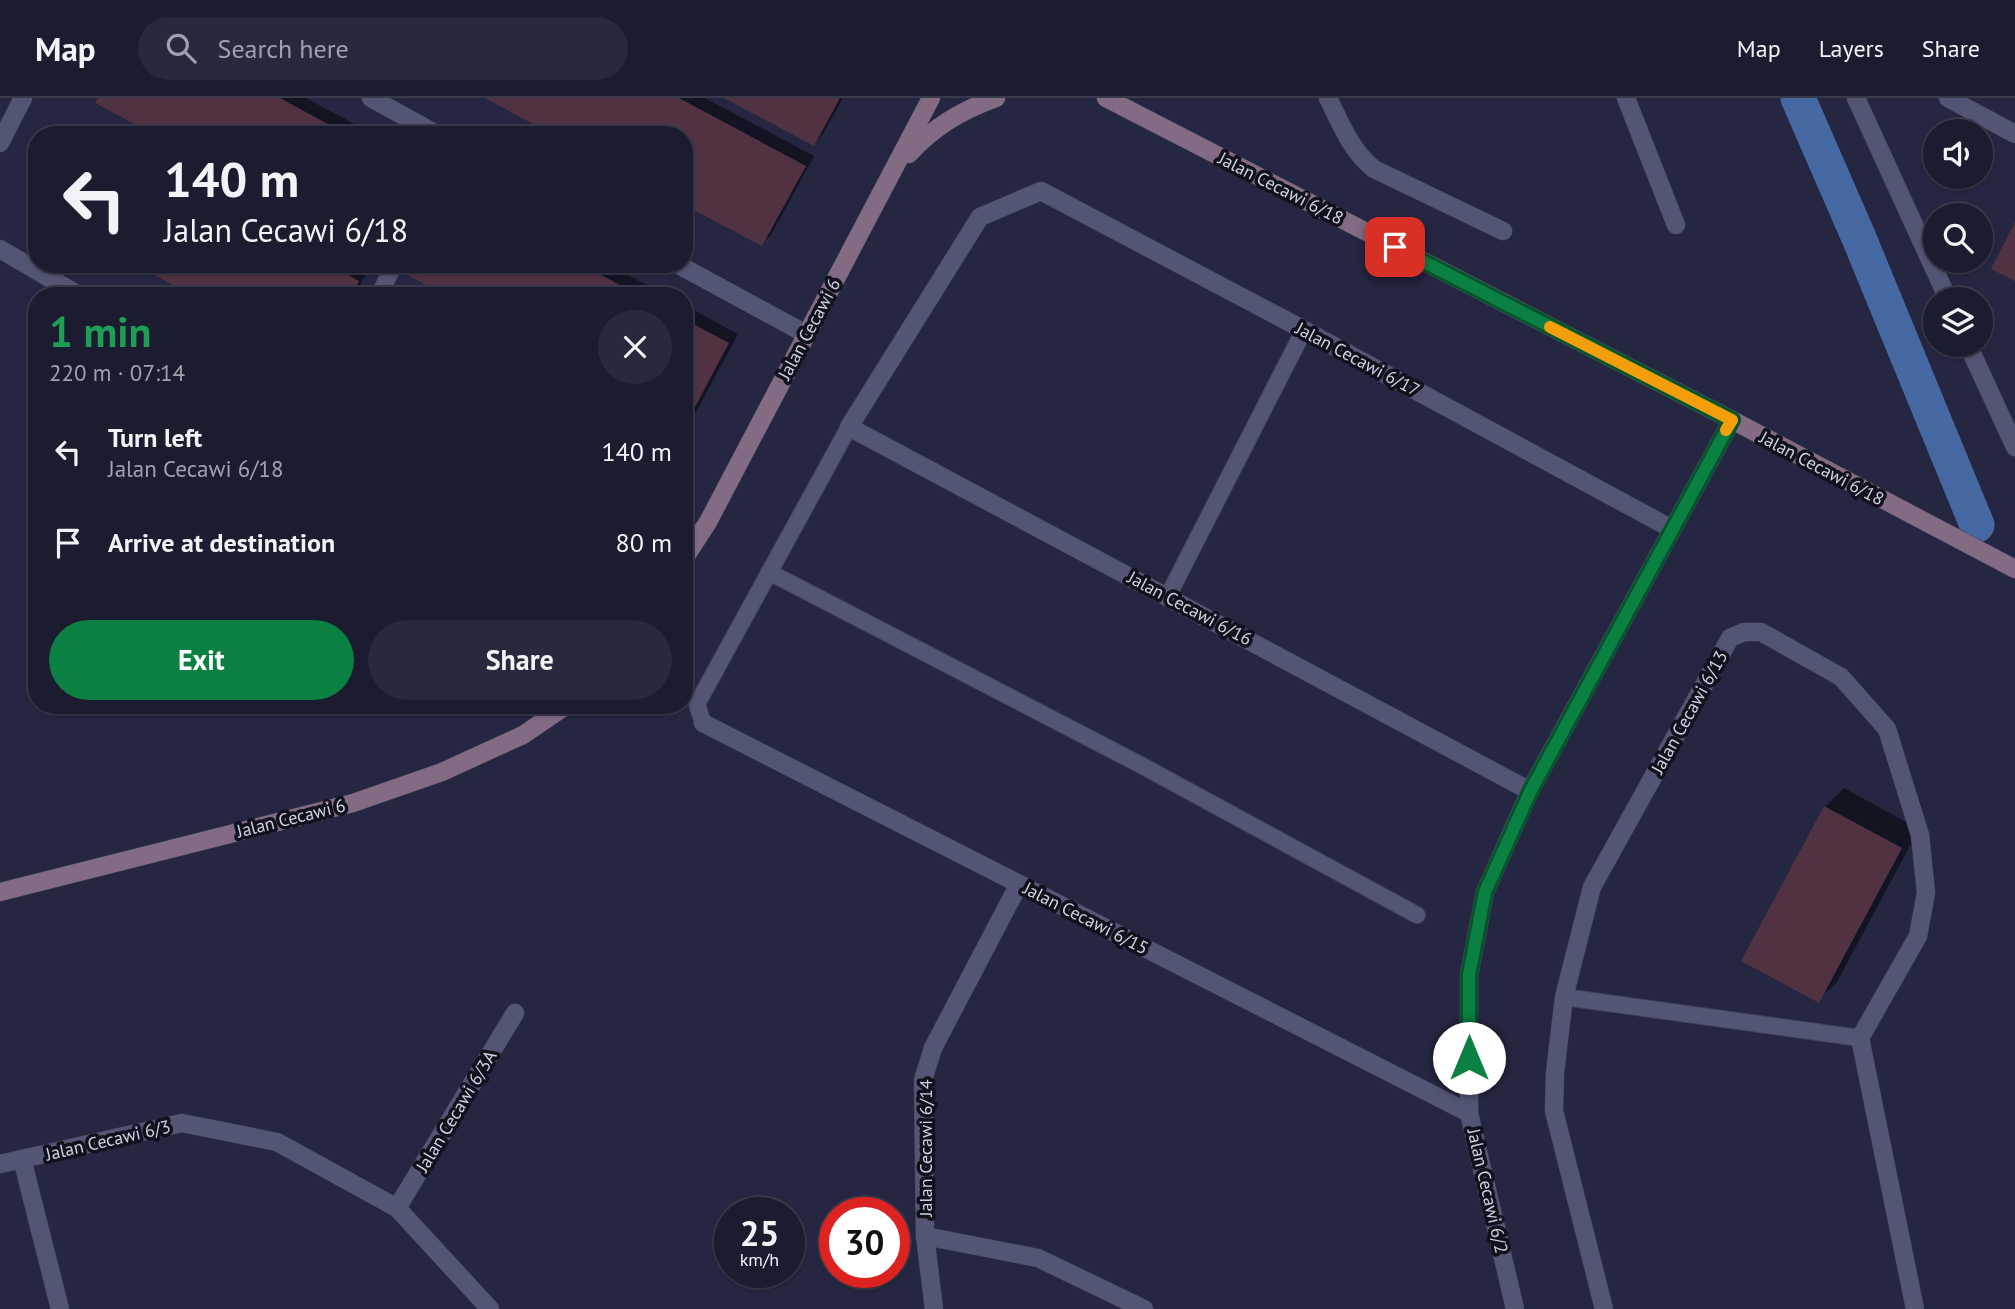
<!DOCTYPE html>
<meta charset="utf-8">
<style>
body{margin:0;font-family:"PT Sans",sans-serif;background:#29293d;color:#f1f3f6;height:100vh;display:flex;flex-direction:column;font-size:26px;white-space:nowrap}
*{box-sizing:border-box;margin:0}
p{font-size:23px;color:#a0a1ab}
.icon{flex:none;width:38px;height:38px;fill:none;stroke:currentColor;stroke-width:2;stroke-linecap:round;stroke-linejoin:round}
.map{position:relative;flex:1;overflow:hidden}
.sheet{position:absolute;left:28px;top:189px;width:665px;height:427px;display:flex;flex-direction:column;background:#1c1c31;border-radius:28px;box-shadow:0 2px 5px #0004,0 0 0 2px #3a3a4d}
.sheet>*{flex:none}
.guide{position:absolute;left:28px;top:28px;width:665px;height:147px;border-radius:28px;box-shadow:0 2px 5px #0004,0 0 0 2px #3a3a4d;background:#1c1c31;color:#f1f3f6;overflow:hidden}
.fabs{position:absolute;left:1923px;top:21px;display:grid;gap:14px}
.fabs a{display:grid;place-items:center;width:70px;height:70px;border-radius:50%;background:#1c1c31;box-shadow:0 2px 5px #0004,0 0 0 2px #3a3a4d;font-size:35px}
.speed{position:absolute;left:714px;top:1099px;display:flex;gap:14px;font-size:35px;font-weight:700;text-align:center}
.speed>*{display:grid;place-content:center;width:91px;height:91px;border-radius:50%;background:#1c1c31;box-shadow:0 2px 5px #0004,0 0 0 2px #3a3a4d;line-height:1}
.speed small{font-size:18px;font-weight:400}
.speed .limit{border:10px solid #d22;background:#fff;color:#111}
.pin{position:absolute;display:grid;place-items:center;width:60px;height:60px;color:#fff;margin:-30px;border-radius:14px;box-shadow:0 4px 10px #0006}
.me{position:absolute;width:77px;margin:-38px;rotate:0deg;stroke-linejoin:round;filter:drop-shadow(0 0 5px #0008)}
.turn{display:flex;align-items:center;gap:24px;height:147px;padding:0 21px;font-size:32px}
.turn .icon{width:91px;height:91px;stroke-width:2.5}
.turn b{display:block;font-size:49px;line-height:60px}
.round{display:grid;place-items:center;flex:none;width:74px;height:74px;border-radius:37px;background:#29293d}
.head{display:flex;align-items:center;justify-content:space-between;height:119px;padding:0 21px}
h1{font-size:42px;font-weight:800;line-height:52px;color:#1e9e55}
.cta{display:flex;gap:14px;margin-top:auto;padding:14px 21px}
.cta a{flex:1;height:80px;border-radius:42px;background:#0b8043;color:#fff;font-size:28px;font-weight:800;line-height:80px;text-align:center}
.cta a+a{background:#29293d;color:#f1f3f6}
ul{padding:0;list-style:none}
li{display:flex;align-items:center;gap:21px;height:91px;padding:0 21px}
li div{flex:1}
li b{display:block;font-size:26px}
li em{font-style:normal}
header{display:flex;align-items:center;gap:42px;box-sizing:border-box;height:98px;padding:0 35px;background:#1c1c31;border-bottom:2px solid #3a3a4d}
header strong{font-size:33px}
nav{display:flex;gap:38px;margin-inline-start:auto;font-size:24px}
.search{width:490px;height:63px;background:#29293d;display:flex;align-items:center;gap:18px;box-sizing:border-box;padding:0 24px;border-radius:38px;color:#a0a1ab;font-size:26px}
.map>svg:first-child{display:block}
.shadow{fill:#0007}
.lines{fill:none;stroke-linecap:round;stroke-linejoin:round}
.canal{stroke:#4568a2;stroke-width:35}
.building{fill:#503242}
.lane-casing{stroke:#404158;stroke-width:18}
.street-casing{stroke:#404158;stroke-width:19}
.secondary-casing{stroke:#404158;stroke-width:19}
.lane{stroke:#525573;stroke-width:16}
.street{stroke:#525573;stroke-width:18}
.secondary{stroke:#826b83;stroke-width:18}
.route-casing{stroke:#07532c;stroke-width:18}
.route{stroke:#0b8043;stroke-width:12}
.slow{stroke:#f59e0b;stroke-width:12}
.labels{text-anchor:middle;dominant-baseline:central;stroke-width:7;stroke-linejoin:round;paint-order:stroke}
.street-label{font-size:18px;fill:#cfd1e2;stroke:#10111d}
</style>
<header>
<strong>Map</strong>
<div class="search"><svg class="icon" aria-label="search" viewBox="0 0 24 24"><circle cx="10" cy="10" r="6"/><path d="M15 15l6 6"/></svg>Search here</div>
<nav><a>Map</a><a>Layers</a><a>Share</a></nav>
</header>
<div class="map">
<svg width="2015" height="1211" viewBox="0 0 2015 1211">
<rect width="100%" height="100%" fill="#252641"/>
<g class="shadow">
<path d="M 100,0 L 306,0 L 375,37 L 159,37 Z"/>
<path d="M 488,0 L 705,0 L 814,58 L 771,137 L 762,146 L 684,37 Z"/>
<path d="M 728,0 L 843,0 L 823,36 L 814,46 Z"/>
<path d="M 138,166 L 355,166 L 368,173 L 354,198 L 197,198 Z"/>
<path d="M 413,166 L 608,166 L 667,198 L 450,198 Z"/>
<path d="M 403,191 L 415,198 L 396,198 Z"/>
<path d="M 684,207 L 738,236 L 696,314 L 686,323 L 684,322 Z"/>
<path d="M 1844,690 L 1919,731 L 1837,884 L 1818,902 L 1825,709 Z"/>
</g>
<g class="lines">
<path class="canal" d="M 1798,0 L 1859,140 L 1977,427"/>
</g>
<g class="building">
<path d="M 98,0 L 280,0 L 348,37 L 155,37 L 95,5 Z"/>
<path d="M 485,0 L 679,0 L 806,68 L 762,148 L 684,107 L 684,37 L 553,37 Z"/>
<path d="M 724,0 L 840,0 L 814,48 Z"/>
<path d="M 2015,124 L 2015,183 L 1991,171 Z"/>
<path d="M 134,166 L 328,166 L 359,183 L 351,198 L 193,198 Z"/>
<path d="M 412,166 L 581,166 L 640,198 L 446,198 L 406,176 Z"/>
<path d="M 684,221 L 729,245 L 686,326 L 684,324 Z"/>
<path d="M 1824,708 L 1902,750 L 1819,905 L 1741,863 Z"/>
</g>
<g class="lines">
<g class="lane-casing">
<g id="lane">
<path d="M 378,198 L 395,166"/>
<path d="M 769,474 L 1139,666 L 1417,817"/>
<path d="M 1168,498 L 1304,232"/>
<path d="M 703,625 L 697,606 L 849,329"/>
<path d="M 1564,899 L 1860,940"/>
</g>
</g>
<g class="street-casing">
<g id="street">
<path d="M 371,0 L 438,37"/>
<path d="M 1328,0 C 1341,26 1351,53 1374,71 L 1503,133"/>
<path d="M 1626,0 L 1676,127"/>
<path d="M 1856,0 L 1948,201"/>
<path d="M 1948,0 L 2015,36"/>
<path d="M 0,45 L 23,0"/>
<path d="M 0,151 L 80,198"/>
<path d="M 677,166 L 806,236"/>
<path d="M 1968,247 L 2015,349"/>
<path d="M 703,625 L 1469,1015"/>
<path d="M 1530,693 L 849,329 L 980,119 L 1041,93 L 1304,232 L 1672,431"/>
<path d="M 22,1061 L 60,1211"/>
<path d="M 0,1066 L 182,1025 L 277,1044 L 397,1110 L 490,1211"/>
<path d="M 397,1110 L 515,915"/>
<path d="M 925,1138 L 1038,1160 L 1144,1211"/>
<path d="M 934,1211 L 925,1138 L 923,982 L 933,950 L 1019,786"/>
<path d="M 1515,1211 L 1469,1015 L 1469,877 L 1485,794 L 1530,693 L 1732,322"/>
<path d="M 1604,1211 L 1554,1013 L 1555,975 L 1564,899 L 1592,789 L 1730,540 L 1744,534 L 1761,534 L 1841,579 L 1887,631 L 1920,737 L 1926,795 L 1918,838 L 1860,940 L 1915,1211"/>
</g>
</g>
<g class="secondary-casing">
<g id="secondary">
<path d="M 1106,0 L 1732,322 L 2015,471"/>
<path d="M 909,56 C 933,29 962,12 996,0"/>
<path d="M 684,461 L 708,424 L 931,0"/>
<path d="M 0,794 L 353,705 L 442,674 L 523,637 L 567,607"/>
</g>
</g>
<use href="#lane" class="lane"/>
<use href="#street" class="street"/>
<use href="#secondary" class="secondary"/>
</g>
<g class="lines">
<g class="route-casing">
<path id="route" d="M 1395,149 L 1732,322 L 1531,692 L 1485,794 L 1469,877 L 1469,960"/>
</g>
<use href="#route" class="route"/>
<path class="slow" d="M 1550,229 L 1732,322 L 1726,332"/>
</g>
<g class="labels">
<g class="street-label">
<text transform="translate(1281 90) rotate(27)">Jalan Cecawi 6/18</text>
<text transform="translate(809 231) rotate(-62)">Jalan Cecawi 6</text>
<text transform="translate(1358 261) rotate(28)">Jalan Cecawi 6/17</text>
<text transform="translate(1822 370) rotate(28)">Jalan Cecawi 6/18</text>
<text transform="translate(1190 510) rotate(28)">Jalan Cecawi 6/16</text>
<text transform="translate(1689 614) rotate(-61)">Jalan Cecawi 6/13</text>
<text transform="translate(291 720) rotate(-14)">Jalan Cecawi 6</text>
<text transform="translate(1086 820) rotate(27)">Jalan Cecawi 6/15</text>
<text transform="translate(456 1013) rotate(-59)">Jalan Cecawi 6/3A</text>
<text transform="translate(108 1042) rotate(-13)">Jalan Cecawi 6/3</text>
<text transform="translate(925 1050) rotate(-90)">Jalan Cecawi 6/14</text>
<text transform="translate(1488 1093) rotate(77)">Jalan Cecawi 6/2</text>
</g>
</g>
</svg>
<div class="fabs">
<a><svg class="icon" aria-label="sound" viewBox="0 0 24 24"><path d="M4 9h4l5-4v14l-5-4H4zM17 9q2 3 0 6"/></svg></a>
<a><svg class="icon" aria-label="search" viewBox="0 0 24 24"><circle cx="10" cy="10" r="6"/><path d="M15 15l6 6"/></svg></a>
<a><svg class="icon" aria-label="layers" viewBox="0 0 24 24"><path d="M12 4l9 5-9 5-9-5zM3 14l9 5 9-5"/></svg></a>
</div>
<div class="speed"><div>25<small>km/h</small></div><div class="limit">30</div></div>
<div class="pin" style="left:1395px;top:149px;background:#d93025"><svg class="icon" aria-label="arrive" viewBox="0 0 24 24"><path d="M6 21V4h12l-3 4 3 4H6"/></svg></div>
<svg class="me" style="left:1469px;top:960px" viewBox="-20 -20 40 40"><circle r="19" fill="#fff"/><path d="M0-13L10 11 0 6-10 11z" fill="#0b8043"/></svg>
<div class="guide">
<div class="turn"><svg class="icon" aria-label="left" viewBox="0 0 24 24"><path d="M17 20v-9H6M10 6l-5 5 5 5"/></svg><div><b>140 m</b>Jalan Cecawi 6/18</div></div>
</div>
<section class="sheet">
<div class="head"><div><h1>1 min</h1><p>220 m · 07:14</p></div><a class="round"><svg class="icon" aria-label="close" viewBox="0 0 24 24"><path d="M6 6l12 12M18 6L6 18"/></svg></a></div>
<ul>
<li><svg class="icon" aria-label="left" viewBox="0 0 24 24"><path d="M17 20v-9H6M10 6l-5 5 5 5"/></svg><div><b>Turn left</b><p>Jalan Cecawi 6/18</p></div><em>140 m</em></li>
<li><svg class="icon" aria-label="arrive" viewBox="0 0 24 24"><path d="M6 21V4h12l-3 4 3 4H6"/></svg><div><b>Arrive at destination</b></div><em>80 m</em></li>
</ul>
<div class="cta"><a>Exit</a><a>Share</a></div>
</section>
</div>
